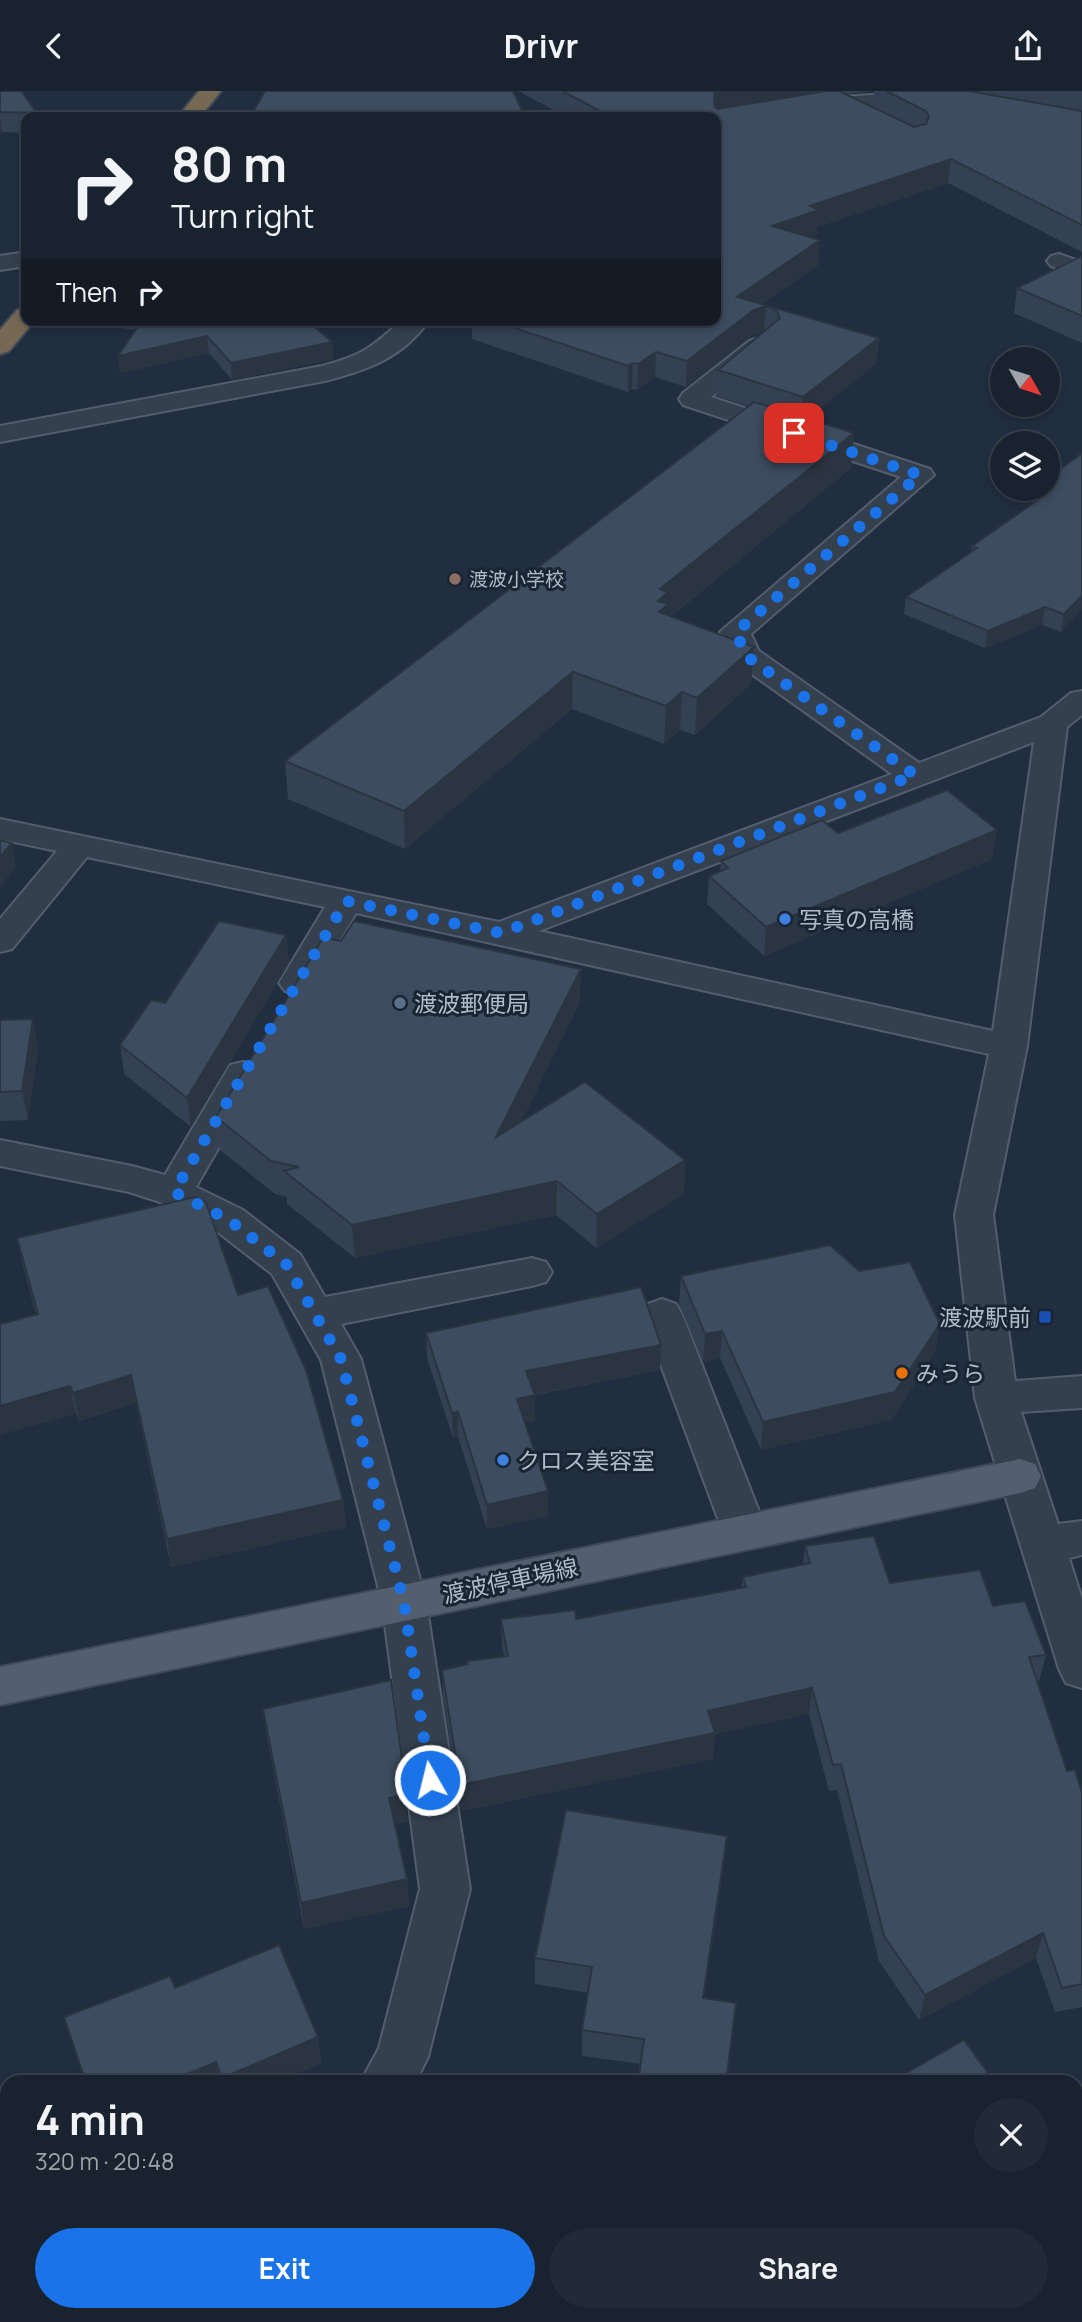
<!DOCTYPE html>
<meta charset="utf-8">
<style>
body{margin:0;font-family:Manrope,"Noto Sans JP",sans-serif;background:#222a37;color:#f1f3f6;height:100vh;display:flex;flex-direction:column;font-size:26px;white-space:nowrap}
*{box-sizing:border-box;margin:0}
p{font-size:23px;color:#9fa4aa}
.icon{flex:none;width:38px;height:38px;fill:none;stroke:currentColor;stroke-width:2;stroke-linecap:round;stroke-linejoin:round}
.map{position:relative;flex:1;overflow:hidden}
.side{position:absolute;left:0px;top:1984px;width:1083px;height:247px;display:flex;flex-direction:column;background:#19222f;border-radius:21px 21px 0 0;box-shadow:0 4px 10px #0003,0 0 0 2px #373f4b}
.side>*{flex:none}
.hud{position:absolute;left:21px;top:21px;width:700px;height:214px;border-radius:14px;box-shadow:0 4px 10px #0003,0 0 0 2px #373f4b;background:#19222f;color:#f1f3f6;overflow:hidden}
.needle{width:46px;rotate:129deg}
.tools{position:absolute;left:990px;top:256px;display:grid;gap:14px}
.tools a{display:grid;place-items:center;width:70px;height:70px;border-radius:50%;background:#19222f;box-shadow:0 4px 10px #0003,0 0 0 2px #373f4b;font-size:35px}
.pin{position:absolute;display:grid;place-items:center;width:60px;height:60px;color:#fff;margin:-30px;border-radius:14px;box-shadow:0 4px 10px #0006}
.me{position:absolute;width:77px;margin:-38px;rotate:352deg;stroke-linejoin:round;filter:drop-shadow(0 0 5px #0008)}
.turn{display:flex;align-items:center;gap:24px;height:147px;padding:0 35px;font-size:32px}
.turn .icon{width:91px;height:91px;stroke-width:2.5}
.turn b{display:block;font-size:49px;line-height:60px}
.then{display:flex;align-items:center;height:66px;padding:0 35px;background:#0003;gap:14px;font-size:26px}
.round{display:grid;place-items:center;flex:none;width:74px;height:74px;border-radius:37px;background:#222a37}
.headline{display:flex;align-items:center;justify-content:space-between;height:119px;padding:0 35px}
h1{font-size:42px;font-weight:700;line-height:52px}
.primary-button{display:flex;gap:14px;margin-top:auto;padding:14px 35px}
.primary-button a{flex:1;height:80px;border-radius:42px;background:#1a73e8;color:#fff;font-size:28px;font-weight:700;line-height:80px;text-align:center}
.primary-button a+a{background:#222a37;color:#f1f3f6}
header{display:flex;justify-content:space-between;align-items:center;height:91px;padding:0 35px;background:#19222f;font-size:32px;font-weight:700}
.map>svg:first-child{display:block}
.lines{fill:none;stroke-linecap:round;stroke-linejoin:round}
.minor-casing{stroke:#535e6d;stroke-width:4}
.major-casing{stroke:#3e4958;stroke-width:4}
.highway-casing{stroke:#404b5a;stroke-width:4}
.minor{fill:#35404f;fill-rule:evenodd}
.major{fill:#535f6f;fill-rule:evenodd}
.highway{fill:#766852;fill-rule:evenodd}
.wall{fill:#344152;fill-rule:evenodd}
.shaded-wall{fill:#2b3542}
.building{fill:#3d4c5f;stroke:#2b3542;stroke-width:2}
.route{stroke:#1a73e8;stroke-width:12;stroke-dasharray:0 21.6}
.education-dot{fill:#8d6e63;stroke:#1a2534;stroke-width:2.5}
.shop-dot{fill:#3f7fe0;stroke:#1a2534;stroke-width:2.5}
.service-dot{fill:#5c6f8a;stroke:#1a2534;stroke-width:2.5}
.transit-dot{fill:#1a4fb4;stroke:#1a2534;stroke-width:2.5}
.food-dot{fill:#e8710a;stroke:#1a2534;stroke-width:2.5}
.labels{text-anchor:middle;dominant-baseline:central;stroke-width:6;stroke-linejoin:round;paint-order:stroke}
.far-poi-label{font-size:19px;fill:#b1bbca;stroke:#1a2534;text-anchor:start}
.poi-label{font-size:23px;fill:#b1bbca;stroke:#1a2534;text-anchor:start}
.street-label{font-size:23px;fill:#b1bbca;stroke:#1a2534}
</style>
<header><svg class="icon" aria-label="back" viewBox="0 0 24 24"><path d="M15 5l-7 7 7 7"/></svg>Drivr<svg class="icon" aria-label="share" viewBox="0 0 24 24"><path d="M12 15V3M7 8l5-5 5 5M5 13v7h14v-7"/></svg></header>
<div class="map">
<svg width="1082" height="2231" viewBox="0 0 1082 2231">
<rect width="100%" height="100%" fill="#212e3f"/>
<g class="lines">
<g class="minor-casing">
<g id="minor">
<path d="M 925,1 L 933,2 L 936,7 L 933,12 L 837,18 L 716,39 L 716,26 L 837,6 Z"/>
<path d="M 26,161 L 26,175 L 0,179 L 0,165 Z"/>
<path d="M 1059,163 L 1082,171 L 1082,186 L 1051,175 L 1047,170 L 1051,165 Z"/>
<path d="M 402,229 L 429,229 C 403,267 367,279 325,290 L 0,351 L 0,335 L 322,275 C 363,264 371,257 402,229 Z"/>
<path d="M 758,247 L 767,250 L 771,255 L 767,260 L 711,306 L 930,378 L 934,384 L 751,543 L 759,560 L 919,672 L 1041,626 L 1071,602 L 1082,600 L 1082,624 L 1067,636 L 1027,955 L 993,1124 L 1015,1290 L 1082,1285 L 1082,1317 L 1021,1321 L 1058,1433 L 1082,1430 L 1082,1464 L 1069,1467 L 1082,1508 L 1082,1597 L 1066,1592 L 1059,1578 L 975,1307 L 955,1124 L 989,963 L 356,822 L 309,900 L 297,903 L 285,900 L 279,892 L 325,816 L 87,766 L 12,858 L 0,861 L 0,828 L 57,760 L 0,748 L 0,728 L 499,831 L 892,683 L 735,571 L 720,541 L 901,386 L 683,314 L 679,308 L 683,302 L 749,250 ZM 1034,651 L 993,940 L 539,840 Z"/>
<path d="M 243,971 L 256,974 L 261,983 L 196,1096 L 243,1119 L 300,1163 L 325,1206 L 532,1167 L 546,1171 L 552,1181 L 546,1191 L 532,1195 L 341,1233 L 361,1268 L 426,1511 L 470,1798 L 428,1966 L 415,1992 L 360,1992 L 379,1957 L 420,1798 L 382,1511 L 321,1269 L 272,1183 L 215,1139 L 160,1111 L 129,1101 L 0,1075 L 0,1049 L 132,1075 L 165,1084 L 230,974 Z"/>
<path d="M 662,1208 L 676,1213 L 682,1223 L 767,1441 L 760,1453 L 745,1458 L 730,1453 L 723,1441 L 642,1223 L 648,1213 Z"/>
<path d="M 189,2224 L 247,2224 L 244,2231 L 186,2231 Z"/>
</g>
</g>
<g class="major-casing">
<path id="major" d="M 1020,1368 L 1035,1373 L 1041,1385 L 1035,1397 L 1020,1402 L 0,1614 L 0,1576 Z"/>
</g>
<g class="highway-casing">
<g id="highway">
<path d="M 199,0 L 221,0 L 200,26 L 178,26 Z"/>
<path d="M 26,217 L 26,229 L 35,229 L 9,260 L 0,263 L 0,239 L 17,219 Z"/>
</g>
</g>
<use href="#minor" class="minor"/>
<use href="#major" class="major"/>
<use href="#highway" class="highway"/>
</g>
<g class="wall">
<path d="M 0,0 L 37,22 L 38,26 L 26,26 L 26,42 L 2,41 L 0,44 Z"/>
<path d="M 518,0 L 1082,0 L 1082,161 L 948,92 L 817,136 L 817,144 L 809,146 L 818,174 L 762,213 L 879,247 L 876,273 L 807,327 L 854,342 L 851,377 L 670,526 L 751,593 L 695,644 L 680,639 L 664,653 L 572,618 L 405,758 L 288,708 L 285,670 L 748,315 L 716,305 L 718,279 L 764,241 L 752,244 L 686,296 L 655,286 L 637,299 L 632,298 L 628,301 L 472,248 L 472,229 L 716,229 L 716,26 L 567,26 ZM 874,0 L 873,16 L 845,3 Z"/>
<path d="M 1082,165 L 1082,252 L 1014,222 L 1017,197 Z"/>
<path d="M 62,229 L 307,229 L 332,251 L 333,268 L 232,289 L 209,262 L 120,282 L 118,265 L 135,239 Z"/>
<path d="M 1048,387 L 1082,519 L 1061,541 L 1042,534 L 985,557 L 904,523 L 906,506 L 971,461 L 972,455 L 1036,410 L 1038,397 L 1048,397 Z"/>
<path d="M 838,742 L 992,768 L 764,865 L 707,813 L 709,785 L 720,780 L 721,770 Z"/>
<path d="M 286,844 L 289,872 L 191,1036 L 124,983 L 120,954 L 165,912 Z"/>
<path d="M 580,911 L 521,1031 L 685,1069 L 684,1103 L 596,1157 L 556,1124 L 355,1167 L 287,1113 L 287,1106 L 275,1103 L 220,1059 L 216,1026 Z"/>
<path d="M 0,929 L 38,957 L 28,1029 L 0,1030 Z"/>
<path d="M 17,1147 L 238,1204 L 343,1409 L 346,1436 L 171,1476 L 136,1312 L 79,1330 L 36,1223 L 23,1175 Z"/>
<path d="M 681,1185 L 935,1261 L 891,1329 L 761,1359 L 720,1267 L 703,1271 L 679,1213 Z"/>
<path d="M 426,1242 L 661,1254 L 660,1279 L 535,1304 L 535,1329 L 525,1331 L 548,1400 L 548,1425 L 487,1438 L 458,1346 L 453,1347 L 427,1267 Z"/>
<path d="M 805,1455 L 890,1492 L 993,1515 L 1046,1564 L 1039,1590 L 1037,1590 L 1067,1680 L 1082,1702 L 1082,1916 L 1055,1921 L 1036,1867 L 919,1929 L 879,1870 L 837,1699 L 829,1700 L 809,1623 L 715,1643 L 713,1668 L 461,1720 L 443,1605 L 442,1579 L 504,1566 L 502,1554 L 501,1528 L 576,1528 L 741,1497 L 743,1486 L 803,1473 Z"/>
<path d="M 263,1618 L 408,1731 L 395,1733 L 407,1788 L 409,1815 L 304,1838 L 267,1646 Z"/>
<path d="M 727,1745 L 724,1772 L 704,1907 L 641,1973 L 582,1965 L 582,1939 L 588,1902 L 535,1893 L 535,1867 Z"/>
<path d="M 175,1897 L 318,1946 L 321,1972 L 275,1992 L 85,1992 L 64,1926 Z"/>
</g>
<g class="shaded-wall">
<path d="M 717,0 L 837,0 L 713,26 L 714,3 Z"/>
<path d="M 0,26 L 2,41 L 0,44 Z"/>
<path d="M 951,68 L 948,92 L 817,136 L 817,144 L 770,160 L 772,135 L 810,115 Z"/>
<path d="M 820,149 L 818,174 L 736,231 L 737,206 Z"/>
<path d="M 766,215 L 764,241 L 752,244 L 686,296 L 687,270 L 754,219 Z"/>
<path d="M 207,245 L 209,262 L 120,282 L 118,265 Z"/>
<path d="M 879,247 L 876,273 L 801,332 L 803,306 Z"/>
<path d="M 332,251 L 333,268 L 232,289 L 231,272 Z"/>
<path d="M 656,261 L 655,286 L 637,299 L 638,273 Z"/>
<path d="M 633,272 L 632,298 L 628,301 L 628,275 Z"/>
<path d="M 854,342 L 851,377 L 668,527 L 657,547 L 660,498 Z"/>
<path d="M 1082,505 L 1082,519 L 1061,541 L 1064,523 Z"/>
<path d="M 1045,516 L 1042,534 L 985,557 L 988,540 Z"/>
<path d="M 754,556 L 751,593 L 695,644 L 697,607 Z"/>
<path d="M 573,581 L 572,618 L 405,758 L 404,720 Z"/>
<path d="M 682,601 L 680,639 L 664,653 L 666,615 Z"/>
<path d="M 997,739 L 992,768 L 764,865 L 766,836 Z"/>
<path d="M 12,752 L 16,776 L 0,796 L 0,766 Z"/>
<path d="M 286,844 L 289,872 L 191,1036 L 187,1007 Z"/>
<path d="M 581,878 L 580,911 L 497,1080 L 496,1046 Z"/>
<path d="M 33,928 L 38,957 L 28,1029 L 22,1000 Z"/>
<path d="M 685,1069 L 684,1103 L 596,1157 L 597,1123 Z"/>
<path d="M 557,1090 L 556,1124 L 355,1167 L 352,1134 Z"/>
<path d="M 940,1233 L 935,1261 L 891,1329 L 761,1359 L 763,1331 Z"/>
<path d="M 722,1240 L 720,1267 L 703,1271 L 705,1243 Z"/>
<path d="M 661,1254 L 660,1279 L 526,1305 L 526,1280 Z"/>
<path d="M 131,1284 L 136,1312 L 79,1330 L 73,1302 Z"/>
<path d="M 70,1295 L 76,1323 L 0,1344 L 0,1315 Z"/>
<path d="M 535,1304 L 535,1329 L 517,1333 L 517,1308 Z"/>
<path d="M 458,1321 L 458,1346 L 453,1347 L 452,1322 Z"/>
<path d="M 548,1400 L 548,1425 L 487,1438 L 487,1414 Z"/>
<path d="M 343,1409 L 346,1436 L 171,1476 L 167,1448 Z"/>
<path d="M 812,1597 L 809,1623 L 715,1643 L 713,1668 L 461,1720 L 460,1694 L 708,1620 Z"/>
<path d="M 407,1703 L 408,1731 L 392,1734 L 389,1707 Z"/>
<path d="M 727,1745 L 724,1772 L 700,1933 L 703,1907 Z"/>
<path d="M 407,1788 L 409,1815 L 304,1838 L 301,1812 Z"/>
<path d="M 1043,1842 L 1036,1867 L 919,1929 L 925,1904 Z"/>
<path d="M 318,1946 L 321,1972 L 275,1992 L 223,1992 L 222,1987 Z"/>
<path d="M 216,1971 L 220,1992 L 166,1992 Z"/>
<path d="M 1082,2186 L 1082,2195 L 1076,2204 L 1076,2195 Z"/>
<path d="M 1057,2224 L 1063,2224 L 1059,2231 L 1053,2231 Z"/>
</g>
<g class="building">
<path d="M 0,0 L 21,0 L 37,22 L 0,21 Z"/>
<path d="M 265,0 L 513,0 L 525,26 L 250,26 Z"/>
<path d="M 562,0 L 717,0 L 714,3 L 715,16 L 718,18 L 826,0 L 839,0 L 914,36 L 926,33 L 929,25 L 926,20 L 886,0 L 969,0 L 1082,20 L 1082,134 L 951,68 L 810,115 L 819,119 L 772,135 L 820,149 L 737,206 L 879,247 L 803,306 L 718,279 L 780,227 L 776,219 L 766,215 L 754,219 L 687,270 L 656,261 L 638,273 L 633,272 L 628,275 L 491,229 L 716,229 L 716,26 L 612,26 Z"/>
<path d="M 1082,165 L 1082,225 L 1017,197 Z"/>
<path d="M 142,229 L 307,229 L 332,251 L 231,272 L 207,245 L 118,265 Z"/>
<path d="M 754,311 L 854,342 L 660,498 L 668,501 L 658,510 L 668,513 L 659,521 L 754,556 L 697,607 L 682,601 L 666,615 L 573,581 L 404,720 L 285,670 Z"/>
<path d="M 1082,362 L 1082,505 L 1064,523 L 1045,516 L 988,540 L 906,506 L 977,457 L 972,455 L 1052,399 L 1048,397 L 1048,387 Z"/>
<path d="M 947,699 L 997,739 L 766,836 L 709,785 L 728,777 L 721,770 L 822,729 L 838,742 Z"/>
<path d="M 0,749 L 12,752 L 0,766 Z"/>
<path d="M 219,830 L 286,844 L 187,1007 L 120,954 L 151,909 L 165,912 Z"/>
<path d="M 354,830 L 581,878 L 496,1046 L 585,991 L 685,1069 L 597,1123 L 557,1090 L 352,1134 L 284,1080 L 299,1076 L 271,1070 L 216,1026 L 323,847 L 341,850 Z"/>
<path d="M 33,928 L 22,1000 L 0,1001 L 0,929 Z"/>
<path d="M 195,1106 L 206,1111 L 238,1204 L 268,1195 L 306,1279 L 343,1409 L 167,1448 L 131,1284 L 73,1302 L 70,1295 L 0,1315 L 0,1233 L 38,1223 L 17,1147 Z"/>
<path d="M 830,1154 L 859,1180 L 910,1171 L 940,1233 L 895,1301 L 763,1331 L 722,1240 L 705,1243 L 681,1185 Z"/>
<path d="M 641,1196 L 661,1254 L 526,1280 L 535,1304 L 517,1308 L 548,1400 L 487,1414 L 458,1321 L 452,1322 L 426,1242 Z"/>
<path d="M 874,1445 L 890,1492 L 980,1479 L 993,1515 L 1025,1510 L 1046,1564 L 1029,1566 L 1067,1680 L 1075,1679 L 1082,1702 L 1082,1893 L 1062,1897 L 1043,1842 L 925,1904 L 884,1845 L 841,1673 L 833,1674 L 812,1597 L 708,1620 L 715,1642 L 460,1694 L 442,1579 L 468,1573 L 467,1570 L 508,1565 L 501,1528 L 575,1519 L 576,1528 L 746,1496 L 743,1486 L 810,1472 L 805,1455 Z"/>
<path d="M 391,1589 L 407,1703 L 389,1707 L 407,1788 L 301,1812 L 263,1618 Z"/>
<path d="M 566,1719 L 727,1745 L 703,1907 L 736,1912 L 726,1992 L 638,1992 L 644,1948 L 582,1939 L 592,1876 L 535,1867 Z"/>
<path d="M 279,1854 L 318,1946 L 222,1987 L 216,1971 L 166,1992 L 86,1992 L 64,1926 L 170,1885 L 175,1897 Z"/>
<path d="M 964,1949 L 995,1992 L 889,1992 Z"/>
<path d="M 1076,2038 L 1082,2041 L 1082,2186 L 1076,2195 Z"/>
<path d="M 376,2224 L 630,2224 L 639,2231 L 370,2231 Z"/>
<path d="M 674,2224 L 677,2224 L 685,2231 L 669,2231 Z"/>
<path d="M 972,2224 L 1057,2224 L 1053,2231 L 968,2231 Z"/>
</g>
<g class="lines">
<path class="route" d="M 430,1689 L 404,1511 L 341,1268 L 286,1173 L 229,1129 L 174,1101 L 346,810 L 501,842 L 915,684 L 746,565 L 736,541 L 920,384 L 794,342"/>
</g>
<circle class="education-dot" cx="455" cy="488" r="7"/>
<g class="shop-dot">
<circle cx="785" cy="828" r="7"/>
<circle cx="503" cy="1369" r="7"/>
</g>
<circle class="service-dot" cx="400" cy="912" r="7"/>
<rect class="transit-dot" x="1038" y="1219" width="14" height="14" rx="3.5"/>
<circle class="food-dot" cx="902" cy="1282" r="7"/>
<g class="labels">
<g class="far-poi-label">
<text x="469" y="488">渡波小学校</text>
</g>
<g class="poi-label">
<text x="799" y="828">写真の高橋</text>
<text x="414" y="912">渡波郵便局</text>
<text x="1031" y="1226" text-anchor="end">渡波駅前</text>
<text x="916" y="1282">みうら</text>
<text x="517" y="1369">クロス美容室</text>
</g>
<g class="street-label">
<text transform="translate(510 1489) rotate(-12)">渡波停車場線</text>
</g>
</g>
</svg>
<div class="tools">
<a><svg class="needle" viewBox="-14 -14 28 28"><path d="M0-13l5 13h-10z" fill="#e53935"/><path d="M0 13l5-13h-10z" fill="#9fa4aa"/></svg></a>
<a><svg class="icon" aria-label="layers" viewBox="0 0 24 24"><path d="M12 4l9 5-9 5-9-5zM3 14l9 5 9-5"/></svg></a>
</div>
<div class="pin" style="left:794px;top:342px;background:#d93025"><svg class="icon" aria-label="arrive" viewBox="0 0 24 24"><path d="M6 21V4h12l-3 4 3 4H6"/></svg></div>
<svg class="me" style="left:430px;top:1689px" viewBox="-20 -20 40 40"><circle r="17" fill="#1a73e8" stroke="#fff" stroke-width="3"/><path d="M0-11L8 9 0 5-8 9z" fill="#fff"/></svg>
<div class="hud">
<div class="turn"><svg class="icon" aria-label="right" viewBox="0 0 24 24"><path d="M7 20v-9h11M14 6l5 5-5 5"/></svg><div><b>80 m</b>Turn right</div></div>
<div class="then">Then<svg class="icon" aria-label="right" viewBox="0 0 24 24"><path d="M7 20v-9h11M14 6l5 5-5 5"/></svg></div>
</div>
<section class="side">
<div class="headline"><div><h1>4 min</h1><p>320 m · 20:48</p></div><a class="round"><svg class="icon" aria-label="close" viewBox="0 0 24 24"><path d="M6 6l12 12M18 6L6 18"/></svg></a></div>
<div class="primary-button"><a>Exit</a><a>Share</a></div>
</section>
</div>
